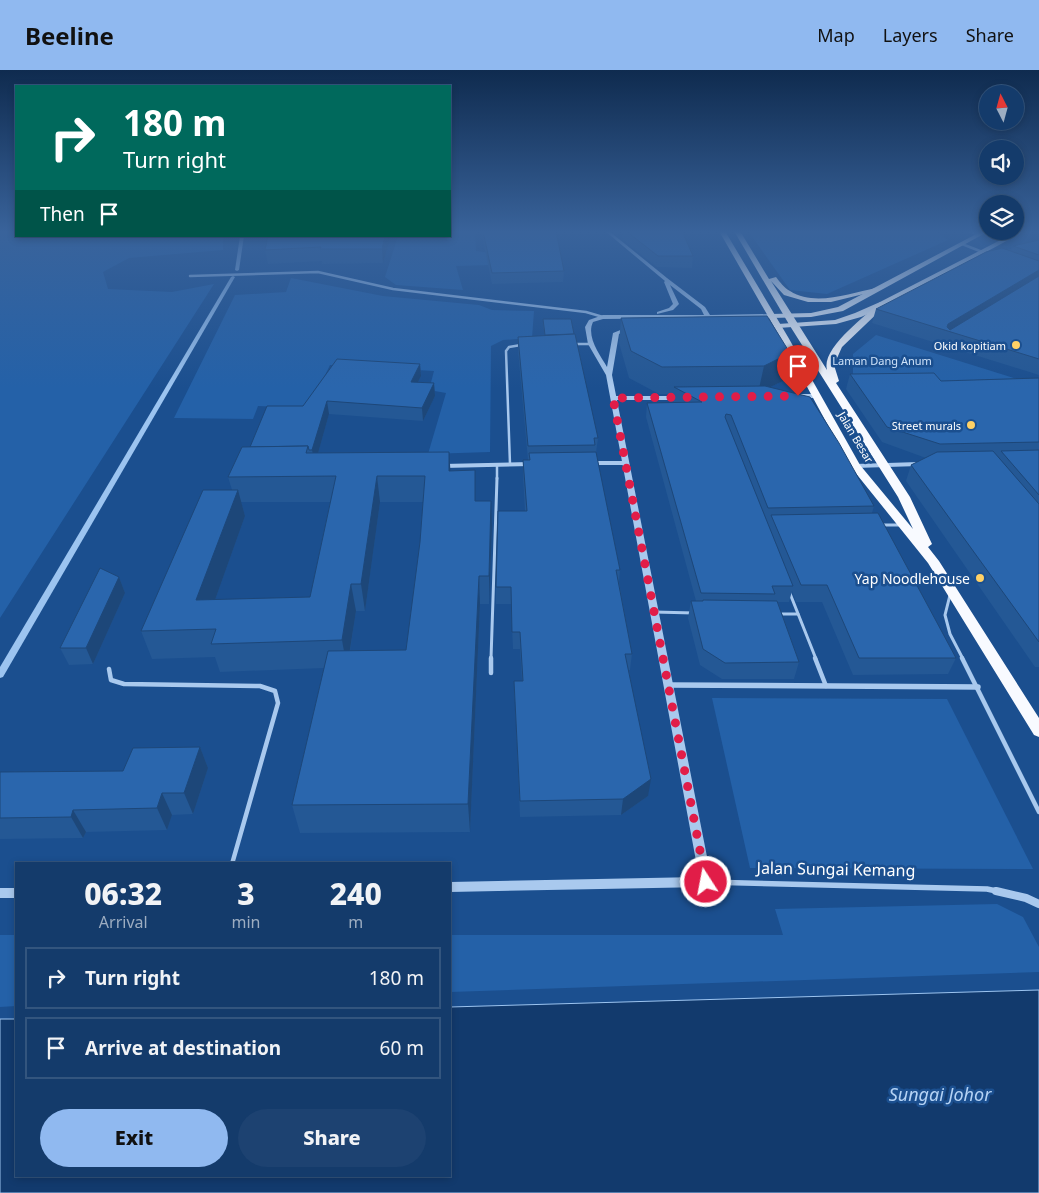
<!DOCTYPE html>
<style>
body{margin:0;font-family:"Noto Sans",sans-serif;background:#1d4271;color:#f1f3f6;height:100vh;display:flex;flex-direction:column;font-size:19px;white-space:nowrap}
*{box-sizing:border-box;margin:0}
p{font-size:16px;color:#9dadc1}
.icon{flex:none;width:28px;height:28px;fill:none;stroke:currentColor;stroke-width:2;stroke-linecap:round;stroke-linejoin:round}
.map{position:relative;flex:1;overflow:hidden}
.drawer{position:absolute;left:15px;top:792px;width:436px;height:315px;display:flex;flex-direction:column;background:#143b6b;border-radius:0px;box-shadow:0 2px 8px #0003,0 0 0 1px #33557e}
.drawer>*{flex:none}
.banner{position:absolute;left:15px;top:15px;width:436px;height:152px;border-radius:0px;box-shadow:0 2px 8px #0003,0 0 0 1px #33557e;background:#00695c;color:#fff;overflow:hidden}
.needle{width:32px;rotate:354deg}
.controls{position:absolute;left:979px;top:15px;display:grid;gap:10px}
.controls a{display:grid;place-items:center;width:45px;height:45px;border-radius:50%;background:#143b6b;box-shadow:0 2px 8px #0003,0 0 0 1px #33557e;font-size:25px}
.pin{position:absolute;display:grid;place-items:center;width:42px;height:42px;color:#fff;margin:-51px -21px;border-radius:50% 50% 50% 0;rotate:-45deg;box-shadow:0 0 5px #0007}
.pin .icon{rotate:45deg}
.me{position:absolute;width:55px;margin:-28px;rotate:349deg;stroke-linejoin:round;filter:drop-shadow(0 0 4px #0008)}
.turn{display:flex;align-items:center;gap:18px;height:105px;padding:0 25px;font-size:22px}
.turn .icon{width:65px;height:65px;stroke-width:2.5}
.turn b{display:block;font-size:35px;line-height:42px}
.then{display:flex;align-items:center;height:48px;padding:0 25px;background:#0003;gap:10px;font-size:19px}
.eta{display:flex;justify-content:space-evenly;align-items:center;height:85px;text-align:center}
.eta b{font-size:30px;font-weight:800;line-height:35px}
.cta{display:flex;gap:10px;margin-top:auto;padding:10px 25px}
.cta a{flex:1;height:58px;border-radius:30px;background:#90b9f0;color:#111;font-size:20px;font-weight:800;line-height:58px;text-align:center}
.cta a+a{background:#1d4271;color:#f1f3f6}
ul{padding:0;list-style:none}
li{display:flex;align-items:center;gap:15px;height:62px;margin:0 10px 8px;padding:0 15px;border:2px solid #33557e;border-radius:0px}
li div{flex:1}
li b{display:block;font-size:19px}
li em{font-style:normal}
header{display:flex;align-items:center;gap:30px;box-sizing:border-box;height:70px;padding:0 25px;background:#90b9f0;color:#111}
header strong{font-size:24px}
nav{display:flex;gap:28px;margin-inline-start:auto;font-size:18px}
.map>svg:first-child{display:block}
.green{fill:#2461a8}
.water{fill:#123a6d;stroke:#9cc4f0}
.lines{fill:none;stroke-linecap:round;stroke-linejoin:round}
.stream{fill:#9cc4f0;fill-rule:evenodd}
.service-far2{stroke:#a9c9ee;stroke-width:2.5}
.service-far1{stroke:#a9c9ee;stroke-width:3}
.service{stroke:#a9c9ee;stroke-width:4.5}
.minor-far3{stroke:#a9c9ee;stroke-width:2.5}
.minor-far2{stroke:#a9c9ee;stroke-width:4}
.minor-far1{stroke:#a9c9ee;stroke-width:5.5}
.minor{stroke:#a9c9ee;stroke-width:8}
.tertiary{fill:#a9c9ee;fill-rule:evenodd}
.primary{fill:#f0f6ff;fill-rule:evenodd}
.trunk{fill:#f8faff;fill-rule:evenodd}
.wall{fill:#245895;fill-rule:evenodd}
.shaded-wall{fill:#1d4779}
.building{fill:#2a66ad;stroke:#1d4779}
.route{stroke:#e11d48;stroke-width:9;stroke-dasharray:0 16.2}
.poi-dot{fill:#ffd166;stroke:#1b4f8f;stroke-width:2}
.labels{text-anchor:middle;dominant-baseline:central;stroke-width:5;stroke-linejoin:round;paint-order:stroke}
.far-poi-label{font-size:11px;fill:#fff;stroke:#1b4f8f;text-anchor:end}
.far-park-label{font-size:11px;fill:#cfe3fa;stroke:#1b4f8f}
.far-street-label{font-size:11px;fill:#fff;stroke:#1b4f8f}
.poi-label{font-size:14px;fill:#fff;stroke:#1b4f8f;text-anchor:end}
.near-street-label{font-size:16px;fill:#fff;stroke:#1b4f8f}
.near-water-label{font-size:18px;font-style:italic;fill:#b5d3f5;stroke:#1b4f8f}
</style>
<header>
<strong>Beeline</strong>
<nav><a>Map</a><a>Layers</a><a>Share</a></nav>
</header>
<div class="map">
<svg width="1039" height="1123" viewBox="0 0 1039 1123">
<rect width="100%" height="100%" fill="#1b4f8f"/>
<g class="green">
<path d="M 0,161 L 16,161 L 16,166 L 223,166 L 223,180 L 129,188 L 103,202 L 108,219 L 172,222 L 214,214 L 0,548 Z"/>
<path d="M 450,161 L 475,161 L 476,181 L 490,183 L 492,195 L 456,196 L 463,220 L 396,215 L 385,207 L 398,166 L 450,166 Z"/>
<path d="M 748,161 L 936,161 L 948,170 L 827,224 L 790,220 Z"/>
<path d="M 291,208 L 383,226 L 479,235 L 492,240 L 534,241 L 532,268 L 503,270 L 491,276 L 490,382 L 428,384 L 446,323 L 429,320 L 434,301 L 330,295 L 309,338 L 258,336 L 253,349 L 174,348 L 235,225 L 286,222 Z"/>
<path d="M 876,265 L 1017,309 L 1012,319 L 853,313 L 853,284 Z"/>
<path d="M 712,628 L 947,629 L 1033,799 L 750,798 Z"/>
<path d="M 997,834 L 1023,847 L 1039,877 L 1039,902 L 450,922 L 450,865 L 783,865 L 775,839 Z"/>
<path d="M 0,865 L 16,865 L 16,936 L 0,937 Z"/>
</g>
<path class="water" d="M 1039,920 L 1039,1123 L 0,1123 L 0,949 L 16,949 L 16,1106 L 450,1106 L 450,937 Z"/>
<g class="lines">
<g class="stream">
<path d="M 240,166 L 244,166 L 239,200 L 237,201 L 235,200 Z"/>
<path d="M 233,206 L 235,207 L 3,607 L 0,608 L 0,597 L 231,207 Z"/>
</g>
<g class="service-far2">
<path d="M 573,274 L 591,274"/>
<path d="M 510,394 L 506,281 L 509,277 L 521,275"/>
<path d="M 497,409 L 497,395"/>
</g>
<g class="service-far1">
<path d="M 880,455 L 901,455"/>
<path d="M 789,521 L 816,589"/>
<path d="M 950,525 L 945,545 L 950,564 L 963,589"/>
<path d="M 654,542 L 694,543"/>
<path d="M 779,544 L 798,544"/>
<path d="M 491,589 L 497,408"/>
</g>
<g class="service">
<path d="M 815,588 L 826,616"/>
<path d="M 962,588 L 1039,742"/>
<path d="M 109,599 L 111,610 L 124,614 L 260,616 L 275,621 L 278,633 L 232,794"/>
<path d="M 491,603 L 491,588"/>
</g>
<g class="minor-far3">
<path d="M 966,161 L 979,164"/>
<path d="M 962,174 L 985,183"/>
<path d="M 190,206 L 318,202 L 393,219 L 586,242 L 603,247"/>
</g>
<g class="minor-far2">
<path d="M 799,326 L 816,326"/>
<path d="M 613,328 L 678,328"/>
<path d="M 593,393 L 625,393"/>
<path d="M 443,396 L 530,394"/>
<path d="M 855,396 L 919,394"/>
</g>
<g class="minor-far1">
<path d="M 669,615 L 978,617"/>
<path d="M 706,812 L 987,819 L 1001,822"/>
</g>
<path class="minor" d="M 996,821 L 1026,828 L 1039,834"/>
<g class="tertiary">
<path d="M 605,161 L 609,161 L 667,208 L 705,237 L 710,245 L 771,244 L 774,246 L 771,248 L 711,248 L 713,250 L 710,252 L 706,248 L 603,249 L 593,252 C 586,267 600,285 607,297 L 613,263 L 628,257 L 633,258 L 619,264 L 612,305 L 712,812 L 710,816 L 706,817 L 450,822 L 450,812 L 699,807 L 606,305 L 588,274 L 585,257 L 589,250 L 603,245 L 704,245 L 701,239 L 670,215 L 679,234 L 673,240 L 657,244 L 657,242 L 669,238 L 673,234 L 664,212 L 665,211 Z"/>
<rect x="0" y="818" width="16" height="10"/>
</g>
<g class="primary">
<path d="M 982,161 L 989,161 L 843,241 L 811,247 L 771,248 L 767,246 L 771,244 L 811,243 L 838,237 Z"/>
<path d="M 1018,161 L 1025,161 L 886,236 L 861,247 L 836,254 L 778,258 L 774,256 L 778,254 L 835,250 L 855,243 L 880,232 Z"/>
</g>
<path class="trunk" d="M 719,161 L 725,161 L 788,267 L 860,395 L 913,459 L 898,427 L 790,256 L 734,161 L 740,161 L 769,209 L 776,207 C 780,212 784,218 790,221 C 815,237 850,223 876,218 L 880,220 L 831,232 L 808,232 L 784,225 L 771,211 L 827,300 C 821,278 866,246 880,232 L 887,234 L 842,277 L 834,295 L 839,311 L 836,313 L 910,427 L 932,474 L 928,477 L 939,491 L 1039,648 L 1039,667 L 1034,665 L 928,493 L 850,396 L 780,267 Z"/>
</g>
<g class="wall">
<path d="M 481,161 L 556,161 L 564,201 L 563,212 L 492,214 Z"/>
<path d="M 621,161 L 682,161 L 693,186 L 692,198 L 657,197 L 623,170 Z"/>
<path d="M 391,166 L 383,193 L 322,194 L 322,191 L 268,194 L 265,180 Z"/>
<path d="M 1039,170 L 1039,305 L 872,253 L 876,239 L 1011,181 L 1013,176 Z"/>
<path d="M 767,246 L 785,310 L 770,317 L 874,436 L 872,443 L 956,588 L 948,604 L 853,605 L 822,532 L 796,532 L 792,521 L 789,532 L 778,532 L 799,592 L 794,609 L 722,609 L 700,595 L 688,548 L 691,531 L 696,531 L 646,347 L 647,333 L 674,332 L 672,331 L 673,324 L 659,324 L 629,308 L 619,273 L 621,248 Z"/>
<path d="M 543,249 L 598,368 L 596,383 L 620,500 L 619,512 L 632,584 L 630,600 L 629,600 L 648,726 L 621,745 L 520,747 L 514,611 L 522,611 L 520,579 L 513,579 L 511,534 L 496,534 L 496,517 L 525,441 L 523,405 L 523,390 L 528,390 L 518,280 L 518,267 L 545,266 L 543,256 Z"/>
<path d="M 420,294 L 421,306 L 418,312 L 434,313 L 435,326 L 423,351 L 329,344 L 318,383 L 449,382 L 450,401 L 476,431 L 492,457 L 489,534 L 480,534 L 470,762 L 300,763 L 292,735 L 324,598 L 220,602 L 215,587 L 152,589 L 141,561 L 232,420 L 228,407 L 250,377 L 303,336 ZM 241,432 L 330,432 L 310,527 L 215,530 L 245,446 ZM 380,432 L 423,432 L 420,472 L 406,580 L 350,581 L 356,541 L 365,541 Z"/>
<path d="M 850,304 L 941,311 L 1039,308 L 1039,597 L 1035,597 L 906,411 L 911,395 L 926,388 L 882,372 L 846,319 Z"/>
<path d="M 119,507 L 125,523 L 93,594 L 69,595 L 60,578 Z"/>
<path d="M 200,677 L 208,698 L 193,744 L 172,745 L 167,760 L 86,762 L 83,768 L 0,769 L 0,702 L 123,701 Z"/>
</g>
<g class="shaded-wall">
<path d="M 385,166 L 391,166 L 383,193 L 382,179 Z"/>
<path d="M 1039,200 L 1039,207 L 953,263 L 946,260 L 948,254 Z"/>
<path d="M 790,283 L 785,310 L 758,323 L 764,296 Z"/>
<path d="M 420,294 L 421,306 L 412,324 L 411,312 Z"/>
<path d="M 434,313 L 435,326 L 423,351 L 422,338 Z"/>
<path d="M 327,331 L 329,344 L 315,394 L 312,380 Z"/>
<path d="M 449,382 L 451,407 L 449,401 Z"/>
<path d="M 377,406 L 380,432 L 365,541 L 361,514 Z"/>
<path d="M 238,420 L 245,446 L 205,558 L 196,530 Z"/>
<path d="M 491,431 L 492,457 L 489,534 L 489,506 Z"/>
<path d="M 479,506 L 480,534 L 470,762 L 468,734 Z"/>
<path d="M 119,507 L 125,523 L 93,594 L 86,578 Z"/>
<path d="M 351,514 L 356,541 L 347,598 L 342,570 Z"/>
<path d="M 200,677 L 208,698 L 193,744 L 184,723 Z"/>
<path d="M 651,709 L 648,726 L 621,745 L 623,729 Z"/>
<path d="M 162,723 L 172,745 L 167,760 L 157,738 Z"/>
<path d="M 73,740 L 86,762 L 83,768 L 71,747 Z"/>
</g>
<g class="building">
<path d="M 483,161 L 556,161 L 564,201 L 492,203 Z"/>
<path d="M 626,161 L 682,161 L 693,186 L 658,186 Z"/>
<path d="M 268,166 L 385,166 L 382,179 L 320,179 L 321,177 L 265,180 Z"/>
<path d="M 1039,170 L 1039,185 L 1013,176 Z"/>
<path d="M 1002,178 L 1039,191 L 1039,200 L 948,254 L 947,257 L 950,260 L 1039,206 L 1039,289 L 876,239 L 986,182 Z"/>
<path d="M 767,246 L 790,283 L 764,296 L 662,297 L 631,281 L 621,248 Z"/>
<path d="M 543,249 L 571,249 L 574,264 L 545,265 Z"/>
<path d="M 575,264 L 598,368 L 594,368 L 595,375 L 528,376 L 518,267 Z"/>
<path d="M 337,289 L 420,294 L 411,312 L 434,313 L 422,338 L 327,331 L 312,380 L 309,380 L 308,376 L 250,377 L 267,336 L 303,336 Z"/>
<path d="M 934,303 L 941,311 L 1039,308 L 1039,372 L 940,374 L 887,357 L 850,304 Z"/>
<path d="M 765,316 L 810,327 L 839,373 L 874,436 L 768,438 L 731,345 L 726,344 L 725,347 L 793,516 L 772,516 L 775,524 L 701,523 L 647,333 L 702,332 L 674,317 Z"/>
<path d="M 308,376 L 306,383 L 449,382 L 449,401 L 475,400 L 475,431 L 491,431 L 489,506 L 479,506 L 468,734 L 292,735 L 328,581 L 406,580 L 420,472 L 425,406 L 377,406 L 361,514 L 351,514 L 342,570 L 211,574 L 216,559 L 141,561 L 203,420 L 238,420 L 196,530 L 310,527 L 336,406 L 228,407 L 242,377 Z"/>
<path d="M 1039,380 L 1039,425 L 1001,381 Z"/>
<path d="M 993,381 L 1039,434 L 1039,572 L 911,395 L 937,382 Z"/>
<path d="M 596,382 L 620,500 L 616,500 L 632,584 L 625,584 L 651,709 L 623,729 L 520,731 L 514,611 L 523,611 L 520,562 L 512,562 L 511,517 L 496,517 L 498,441 L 527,441 L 523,390 L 530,390 L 529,383 Z"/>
<path d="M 878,443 L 956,588 L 859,588 L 827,515 L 801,515 L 771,445 Z"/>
<path d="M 100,498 L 119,507 L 86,578 L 60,578 Z"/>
<path d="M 703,530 L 777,531 L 799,592 L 725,593 L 703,579 L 691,531 L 703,531 Z"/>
<path d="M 200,677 L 184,723 L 162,723 L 157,738 L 73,740 L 71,747 L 0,748 L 0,702 L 123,701 L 133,678 Z"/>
</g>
<linearGradient id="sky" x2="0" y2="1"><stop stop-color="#0f2b4f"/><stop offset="0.51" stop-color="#39639b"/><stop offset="1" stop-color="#39639b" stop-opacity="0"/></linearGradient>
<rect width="1039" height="318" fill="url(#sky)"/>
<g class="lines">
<path class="route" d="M 706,812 L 613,328 L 798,326"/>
</g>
<g class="poi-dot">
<circle cx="1016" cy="275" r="5"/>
<circle cx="971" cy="355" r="5"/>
<circle cx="980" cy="508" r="5"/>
</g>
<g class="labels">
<g class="far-poi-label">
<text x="1006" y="275">Okid kopitiam</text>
<text x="961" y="355">Street murals</text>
</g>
<g class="far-park-label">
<text x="882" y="290">Laman Dang Anum</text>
</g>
<g class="far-street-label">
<text transform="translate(856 367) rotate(59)">Jalan Besar</text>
</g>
<g class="poi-label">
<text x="970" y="508">Yap Noodlehouse</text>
</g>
<g class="near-street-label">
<text transform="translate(836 799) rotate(1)">Jalan Sungai Kemang</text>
</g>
<g class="near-water-label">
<text x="940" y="1024">Sungai Johor</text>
</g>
</g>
</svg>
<div class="controls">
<a><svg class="needle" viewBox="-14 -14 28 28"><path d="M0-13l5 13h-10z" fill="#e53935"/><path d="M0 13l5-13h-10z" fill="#9dadc1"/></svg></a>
<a><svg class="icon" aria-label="sound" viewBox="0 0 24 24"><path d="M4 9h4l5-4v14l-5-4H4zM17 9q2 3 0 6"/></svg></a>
<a><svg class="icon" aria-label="layers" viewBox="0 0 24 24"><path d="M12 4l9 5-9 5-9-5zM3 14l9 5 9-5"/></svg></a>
</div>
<div class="pin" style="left:798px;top:326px;background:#d93025"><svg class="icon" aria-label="arrive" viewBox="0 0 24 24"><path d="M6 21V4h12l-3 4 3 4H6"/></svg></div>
<svg class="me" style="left:706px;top:812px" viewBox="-20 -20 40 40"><circle r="17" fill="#e11d48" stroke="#fff" stroke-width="3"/><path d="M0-11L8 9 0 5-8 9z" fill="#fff"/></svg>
<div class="banner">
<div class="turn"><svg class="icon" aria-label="right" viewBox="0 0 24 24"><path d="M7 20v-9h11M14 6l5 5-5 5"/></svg><div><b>180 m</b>Turn right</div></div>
<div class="then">Then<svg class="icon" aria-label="arrive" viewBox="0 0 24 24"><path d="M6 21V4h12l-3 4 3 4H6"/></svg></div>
</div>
<section class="drawer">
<div class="eta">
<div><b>06:32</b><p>Arrival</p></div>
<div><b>3</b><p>min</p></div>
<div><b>240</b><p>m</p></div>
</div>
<ul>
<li><svg class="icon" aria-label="right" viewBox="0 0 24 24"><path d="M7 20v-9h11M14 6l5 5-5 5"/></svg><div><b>Turn right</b></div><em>180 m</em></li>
<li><svg class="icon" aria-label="arrive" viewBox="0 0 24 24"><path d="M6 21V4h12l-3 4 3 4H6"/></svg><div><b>Arrive at destination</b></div><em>60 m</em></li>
</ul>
<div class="cta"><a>Exit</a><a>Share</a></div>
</section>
</div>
